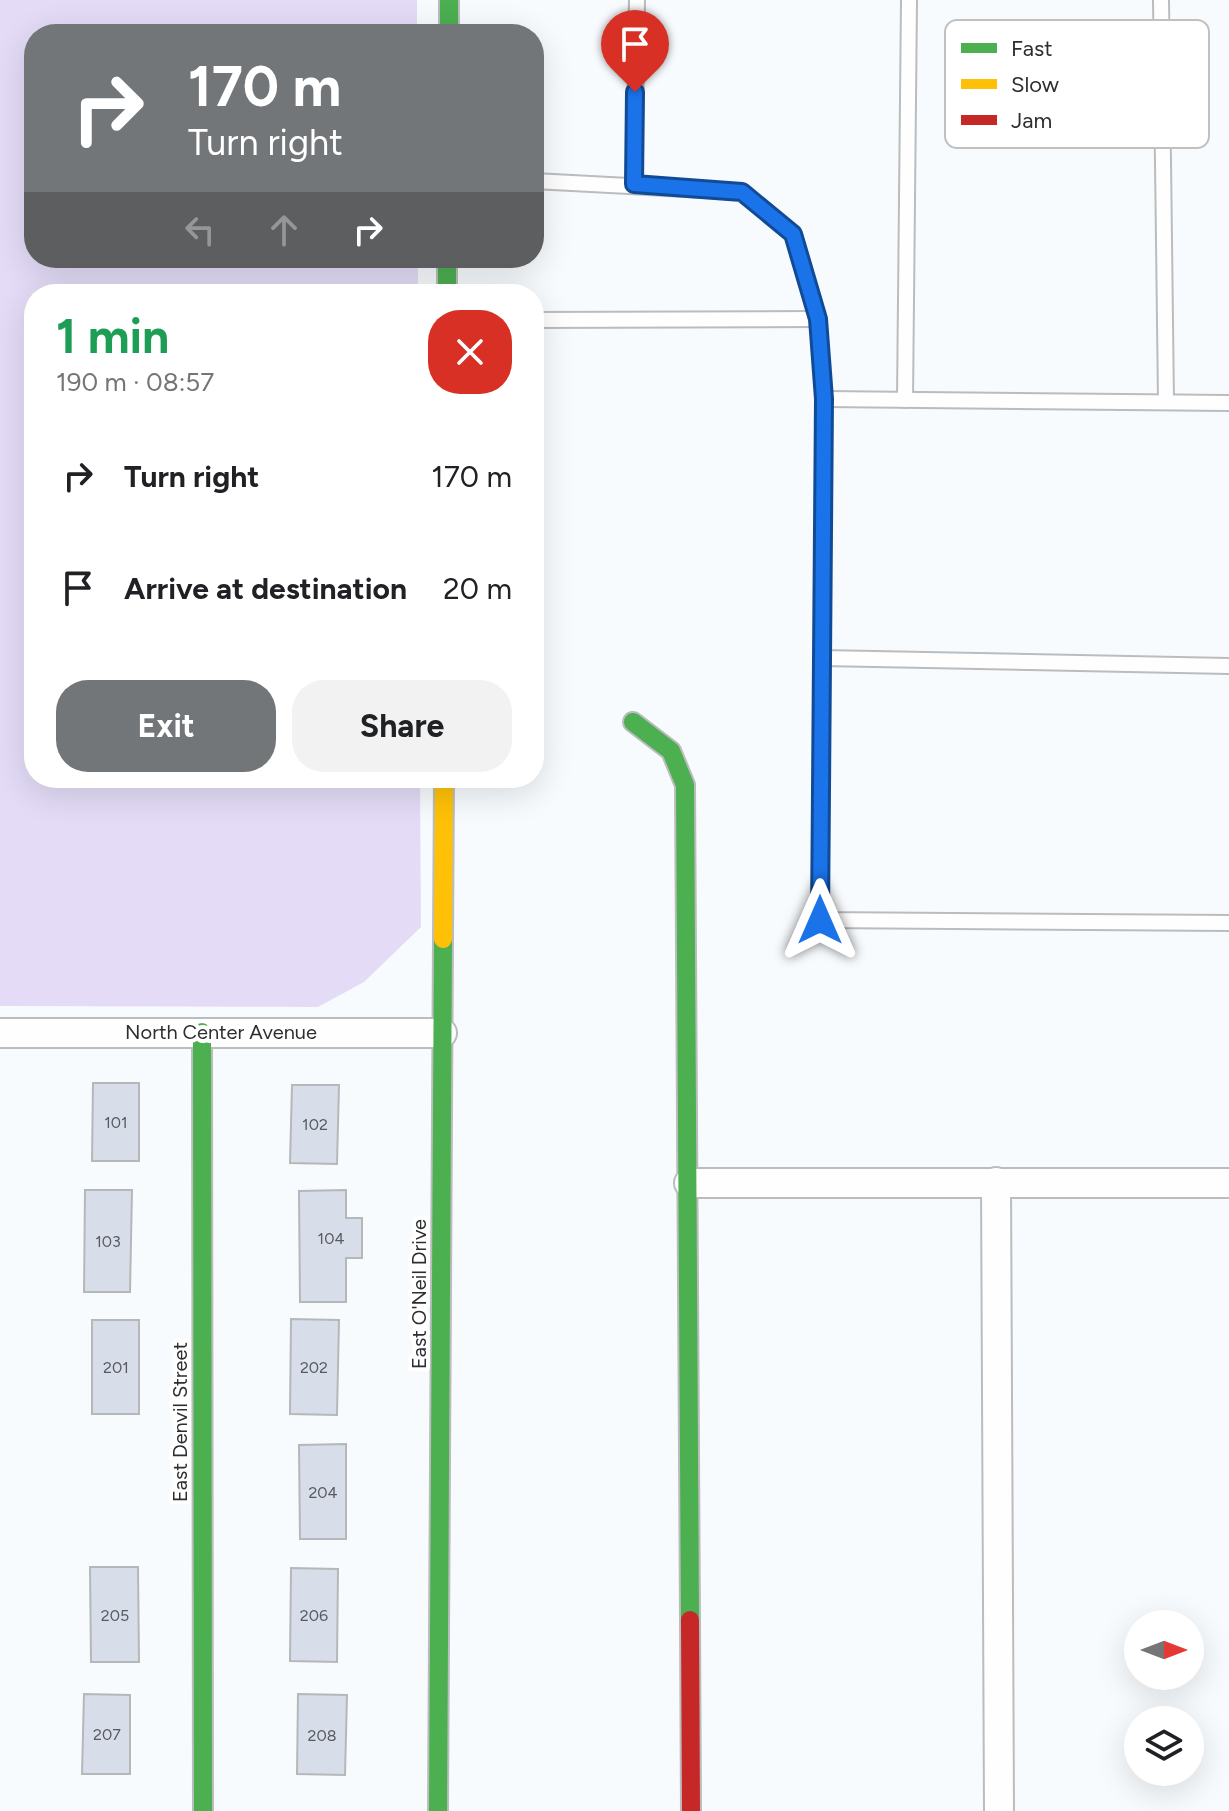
<!DOCTYPE html>
<meta charset="utf-8">
<style>
body{margin:0;font-family:Figtree,sans-serif;background:#f2f2f2;color:#202124;height:100vh;display:flex;flex-direction:column;font-size:30px;white-space:nowrap}
*{box-sizing:border-box;margin:0}
p{font-size:26px;color:#757577}
.icon{flex:none;width:44px;height:44px;fill:none;stroke:currentColor;stroke-width:2;stroke-linecap:round;stroke-linejoin:round}
.map{position:relative;flex:1;overflow:hidden}
.details{position:absolute;left:24px;top:284px;width:520px;height:504px;display:flex;flex-direction:column;background:#fff;border-radius:32px;box-shadow:0 8px 32px #0002}
.details>*{flex:none}
.banner{position:absolute;left:24px;top:24px;width:520px;height:244px;border-radius:32px;box-shadow:0 8px 32px #0002;background:#737678;color:#fff;overflow:hidden}
.needle{width:52px;rotate:90deg}
.tools{position:absolute;left:1124px;top:1610px;display:grid;gap:16px}
.tools a{display:grid;place-items:center;width:80px;height:80px;border-radius:50%;background:#fff;box-shadow:0 8px 32px #0002;font-size:40px}
.pin{position:absolute;display:grid;place-items:center;width:68px;height:68px;color:#fff;margin:-82px -34px;border-radius:50% 50% 50% 0;rotate:-45deg;box-shadow:0 0 8px #0007}
.pin .icon{rotate:45deg}
.me{position:absolute;width:88px;margin:-44px;rotate:0deg;stroke-linejoin:round;filter:drop-shadow(0 0 6px #0008)}
.turn{display:flex;align-items:center;gap:28px;height:168px;padding:0 32px;font-size:36px}
.turn .icon{width:104px;height:104px;stroke-width:2.5}
.turn b{display:block;font-size:56px;line-height:68px}
.lanes{display:flex;align-items:center;height:76px;padding:0 32px;background:#0003;justify-content:center;gap:40px;direction:ltr}
.lanes .off{opacity:.35}
.round{display:grid;place-items:center;flex:none;width:84px;height:84px;border-radius:32px;background:#f2f2f2}
.headline{display:flex;align-items:center;justify-content:space-between;height:136px;padding:0 32px}
h1{font-size:48px;font-weight:700;line-height:60px;color:#1e9e55}
.button{display:flex;gap:16px;margin-top:auto;padding:16px 32px}
.button a{flex:1;height:92px;border-radius:32px;background:#737678;color:#fff;font-size:32px;font-weight:700;line-height:92px;text-align:center}
.button a+a{background:#f2f2f2;color:#202124}
ul{padding:0;list-style:none}
li{display:flex;align-items:center;gap:24px;height:112px;padding:0 32px}
li div{flex:1}
li b{display:block;font-size:30px}
li em{font-style:normal}
.map>svg:first-child{display:block}
.green{fill:#e4dcf7}
.building{fill:#d8ddea;stroke:#b5b7b9;stroke-width:2}
.lines{fill:none;stroke-linecap:round;stroke-linejoin:round}
.lane-casing{stroke:#babcbe;stroke-width:18}
.street-casing{stroke:#babcbe;stroke-width:32}
.fast-casing{stroke:#babcbe;stroke-width:22}
.slow-casing{stroke:#babcbe;stroke-width:22}
.jam-casing{stroke:#babcbe;stroke-width:22}
.lane{stroke:#fefeff;stroke-width:14}
.street{stroke:#fefeff;stroke-width:28}
.fast{stroke:#4caf50;stroke-width:18}
.slow{stroke:#ffc107;stroke-width:18}
.jam{stroke:#c62828;stroke-width:18}
.route-casing{stroke:#114b97;stroke-width:20}
.route{stroke:#1a73e8;stroke-width:14}
.labels{text-anchor:middle;dominant-baseline:central;stroke-width:8;stroke-linejoin:round;paint-order:stroke}
.number-label{font-size:16px;fill:#575a5e}
.street-label{font-size:20px;fill:#2c2e30;stroke:#fff}
.key{fill:#fff;stroke:#c0c0c1;stroke-width:2}
.key-label{font-size:22px;fill:#2c2e30}
</style>
<div class="map">
<svg width="1229" height="1811" viewBox="0 0 1229 1811">
<rect width="100%" height="100%" fill="#f8fbfd"/>
<path class="green" d="M 0,0 L 417,0 L 417,34 L 34,34 L 34,258 L 418,258 L 418,294 L 34,294 L 34,778 L 420,778 L 421,927 L 364,982 L 318,1007 L 0,1006 Z"/>
<g class="building">
<path d="M 93,1083 L 139,1083 L 139,1161 L 92,1161 Z"/>
<path d="M 292,1085 L 339,1085 L 337,1164 L 290,1163 Z"/>
<path d="M 85,1190 L 132,1190 L 130,1292 L 84,1292 Z"/>
<path d="M 346,1190 L 346,1218 L 362,1218 L 362,1258 L 346,1258 L 346,1302 L 300,1302 L 299,1191 Z"/>
<path d="M 291,1319 L 339,1320 L 337,1415 L 290,1414 Z"/>
<rect x="92" y="1320" width="47" height="94"/>
<path d="M 346,1444 L 346,1539 L 300,1539 L 299,1445 Z"/>
<path d="M 90,1567 L 138,1567 L 139,1662 L 91,1662 Z"/>
<path d="M 291,1568 L 338,1569 L 337,1662 L 290,1661 Z"/>
<path d="M 84,1694 L 130,1695 L 130,1774 L 82,1774 Z"/>
<path d="M 298,1694 L 347,1695 L 345,1775 L 297,1774 Z"/>
</g>
<g class="lines">
<g class="lane-casing">
<g id="lane">
<path d="M 1161,0 L 1166,402"/>
<path d="M 534,181 L 742,192 L 793,234 L 818,319 L 824,399 L 820,920 L 1229,923"/>
<path d="M 634,184 L 637,0"/>
<path d="M 534,320 L 818,319"/>
<path d="M 824,399 L 1229,403"/>
<path d="M 905,400 L 909,0"/>
<path d="M 822,658 L 1229,666"/>
</g>
</g>
<g class="street-casing">
<g id="street">
<path d="M 0,1033 L 442,1033"/>
<path d="M 996,1182 L 999,1811"/>
<path d="M 689,1183 L 1229,1183"/>
</g>
</g>
<g class="fast-casing">
<g id="fast">
<path d="M 449,0 L 449,34"/>
<path d="M 447,258 L 447,294"/>
<path d="M 633,722 L 671,751 L 685,785 L 690,1620"/>
<path d="M 202,1032 L 203,1811"/>
<path d="M 438,1811 L 443,939"/>
</g>
</g>
<g class="slow-casing">
<path id="slow" d="M 443,939 L 444,778"/>
</g>
<g class="jam-casing">
<path id="jam" d="M 690,1620 L 691,1811"/>
</g>
<use href="#lane" class="lane"/>
<use href="#street" class="street"/>
<use href="#fast" class="fast"/>
<use href="#slow" class="slow"/>
<use href="#jam" class="jam"/>
</g>
<g class="lines">
<g class="route-casing">
<path id="route" d="M 635,92 L 634,184 L 742,192 L 793,234 L 818,319 L 824,399 L 820,920"/>
</g>
<use href="#route" class="route"/>
</g>
<g class="labels">
<g class="number-label">
<text x="116" y="1122">101</text>
<text x="315" y="1124">102</text>
<text x="331" y="1238">104</text>
<text x="108" y="1241">103</text>
<text x="116" y="1367">201</text>
<text x="314" y="1367">202</text>
<text x="323" y="1492">204</text>
<text x="115" y="1615">205</text>
<text x="314" y="1615">206</text>
<text x="107" y="1734">207</text>
<text x="322" y="1735">208</text>
</g>
<g class="street-label">
<text x="221" y="1032">North Center Avenue</text>
<text transform="translate(419 1294) rotate(-90)">East O'Neil Drive</text>
<text transform="translate(180 1422) rotate(-90)">East Denvil Street</text>
</g>
</g>
<rect x="945" y="20" width="264" height="128" rx="12" class="key"/>
<rect x="961" y="43" width="36" height="10" fill="#4caf50"/>
<rect x="961" y="79" width="36" height="10" fill="#ffc107"/>
<rect x="961" y="115" width="36" height="10" fill="#c62828"/>
<g class="key-label">
<text x="1011" y="56">Fast</text>
<text x="1011" y="92">Slow</text>
<text x="1011" y="128">Jam</text>
</g>
</svg>
<div class="tools">
<a><svg class="needle" viewBox="-14 -14 28 28"><path d="M0-13l5 13h-10z" fill="#e53935"/><path d="M0 13l5-13h-10z" fill="#757577"/></svg></a>
<a><svg class="icon" aria-label="layers" viewBox="0 0 24 24"><path d="M12 4l9 5-9 5-9-5zM3 14l9 5 9-5"/></svg></a>
</div>
<div class="pin" style="left:635px;top:92px;background:#d93025"><svg class="icon" aria-label="arrive" viewBox="0 0 24 24"><path d="M6 21V4h12l-3 4 3 4H6"/></svg></div>
<svg class="me" style="left:820px;top:920px" viewBox="-20 -20 40 40"><path d="M0-17L14 15 0 8-14 15z" fill="#1a73e8" stroke="#fff" stroke-width="4"/></svg>
<div class="banner">
<div class="turn"><svg class="icon" aria-label="right" viewBox="0 0 24 24"><path d="M7 20v-9h11M14 6l5 5-5 5"/></svg><div><b>170 m</b>Turn right</div></div>
<div class="lanes"><svg class="icon off" aria-label="left" viewBox="0 0 24 24"><path d="M17 20v-9H6M10 6l-5 5 5 5"/></svg><svg class="icon off" aria-label="ahead" viewBox="0 0 24 24"><path d="M12 20V5M6 11l6-6 6 6"/></svg><svg class="icon" aria-label="right" viewBox="0 0 24 24"><path d="M7 20v-9h11M14 6l5 5-5 5"/></svg></div>
</div>
<section class="details">
<div class="headline"><div><h1>1 min</h1><p>190 m · 08:57</p></div><a class="round" style="background:#d93025;color:#fff"><svg class="icon" aria-label="close" viewBox="0 0 24 24"><path d="M6 6l12 12M18 6L6 18"/></svg></a></div>
<ul>
<li><svg class="icon" aria-label="right" viewBox="0 0 24 24"><path d="M7 20v-9h11M14 6l5 5-5 5"/></svg><div><b>Turn right</b></div><em>170 m</em></li>
<li><svg class="icon" aria-label="arrive" viewBox="0 0 24 24"><path d="M6 21V4h12l-3 4 3 4H6"/></svg><div><b>Arrive at destination</b></div><em>20 m</em></li>
</ul>
<div class="button"><a>Exit</a><a>Share</a></div>
</section>
</div>
